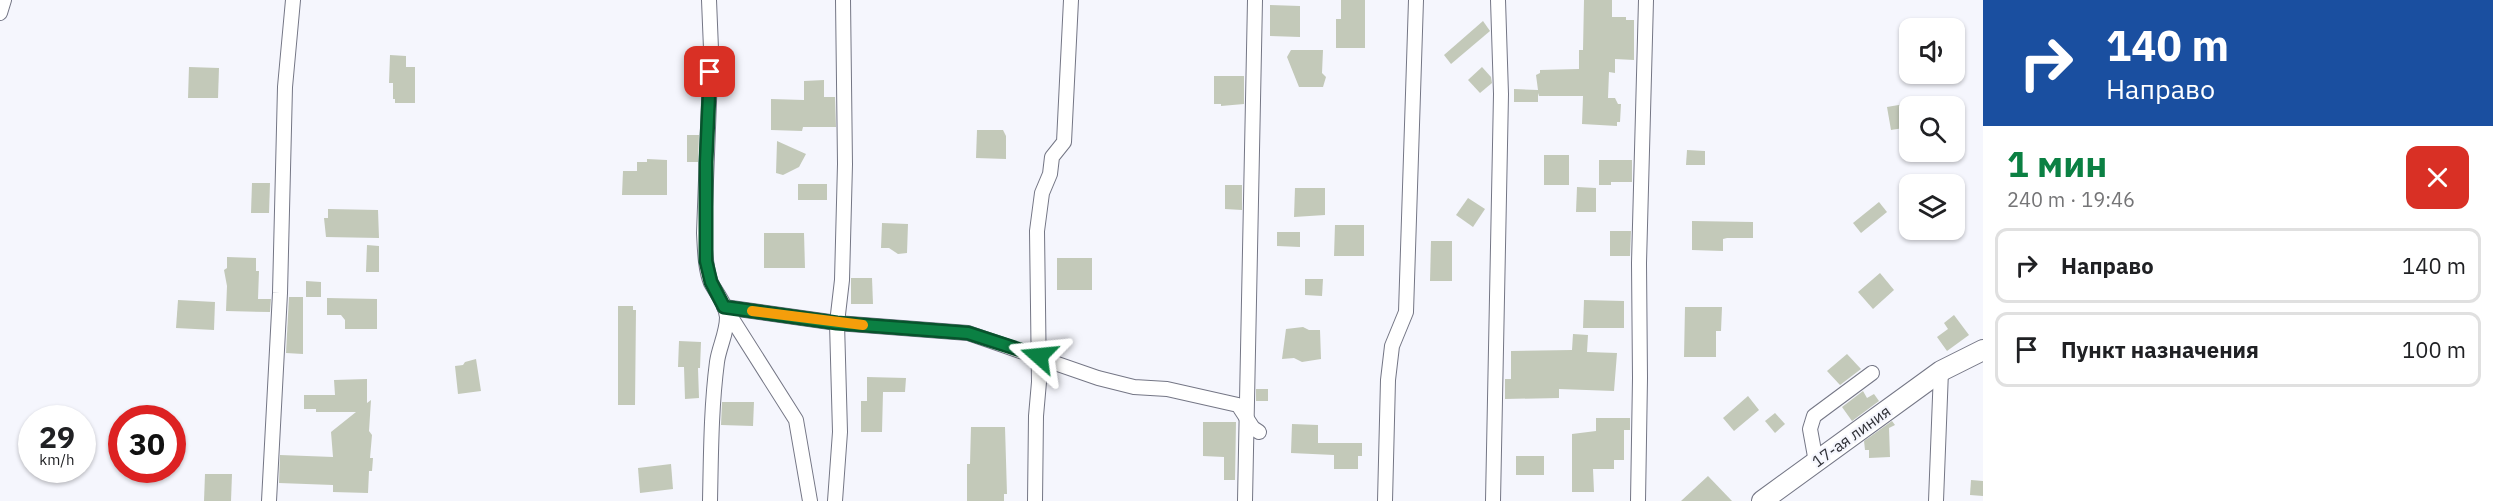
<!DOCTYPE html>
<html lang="ru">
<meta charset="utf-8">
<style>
body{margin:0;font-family:"IBM Plex Sans",sans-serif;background:#f2f2f2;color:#202124;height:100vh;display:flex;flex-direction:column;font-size:22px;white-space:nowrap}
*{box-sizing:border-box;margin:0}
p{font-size:20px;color:#757577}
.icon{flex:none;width:33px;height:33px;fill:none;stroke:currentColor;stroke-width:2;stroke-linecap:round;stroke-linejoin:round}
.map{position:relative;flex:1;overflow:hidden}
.drawer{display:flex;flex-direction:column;background:#fff;width:510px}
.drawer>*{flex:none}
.guide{background:#1a4fa0;color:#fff;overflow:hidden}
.buttons{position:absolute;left:1899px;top:18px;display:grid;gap:12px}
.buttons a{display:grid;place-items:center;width:66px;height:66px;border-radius:12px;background:#fff;box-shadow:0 2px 4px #0004;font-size:30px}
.speed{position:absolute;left:18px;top:405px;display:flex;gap:12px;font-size:30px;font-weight:700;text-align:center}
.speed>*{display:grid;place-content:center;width:78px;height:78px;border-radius:50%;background:#fff;box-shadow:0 2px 4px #0004;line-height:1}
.speed small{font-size:15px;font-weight:400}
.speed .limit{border:9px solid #d22;background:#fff;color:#111}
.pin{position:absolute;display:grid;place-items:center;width:51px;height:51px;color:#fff;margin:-26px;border-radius:12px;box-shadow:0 3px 9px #0006}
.me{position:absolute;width:66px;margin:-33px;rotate:288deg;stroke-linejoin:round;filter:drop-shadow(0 0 4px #0008)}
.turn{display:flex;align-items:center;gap:21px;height:126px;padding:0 24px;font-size:27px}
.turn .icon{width:78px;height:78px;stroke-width:2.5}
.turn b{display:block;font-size:42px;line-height:51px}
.round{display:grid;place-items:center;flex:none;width:63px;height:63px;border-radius:12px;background:#f2f2f2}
.overview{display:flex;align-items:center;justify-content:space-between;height:102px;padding:0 24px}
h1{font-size:36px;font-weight:800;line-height:45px;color:#0b8043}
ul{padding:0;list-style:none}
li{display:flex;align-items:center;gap:18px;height:75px;margin:0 12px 9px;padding:0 12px;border:3px solid #e0e0e0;border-radius:12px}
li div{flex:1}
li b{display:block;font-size:22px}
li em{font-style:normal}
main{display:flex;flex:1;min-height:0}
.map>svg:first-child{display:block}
.building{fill:#c3c9b9}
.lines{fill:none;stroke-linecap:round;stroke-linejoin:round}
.street-casing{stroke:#747685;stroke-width:16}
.secondary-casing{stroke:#747685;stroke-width:22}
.street{stroke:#fff;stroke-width:14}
.secondary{stroke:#fff;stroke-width:20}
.route-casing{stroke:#07532c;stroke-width:15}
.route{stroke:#0b8043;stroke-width:10}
.slow{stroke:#f59e0b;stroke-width:10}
.labels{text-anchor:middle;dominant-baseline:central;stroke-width:4.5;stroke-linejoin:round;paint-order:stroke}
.street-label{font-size:16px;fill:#323339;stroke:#f5f6fd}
</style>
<main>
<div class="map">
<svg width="1983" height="501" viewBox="0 0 1983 501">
<rect width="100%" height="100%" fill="#f5f6fd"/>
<g class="building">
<path d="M 1341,0 L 1365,0 L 1365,48 L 1336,48 L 1336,19 L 1341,19 Z"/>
<path d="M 1584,0 L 1612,0 L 1612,17 L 1626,17 L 1626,20 L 1634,20 L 1634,60 L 1615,59 L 1615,73 L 1609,72 L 1608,98 L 1615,98 L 1618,104 L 1621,104 L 1620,122 L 1617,122 L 1617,126 L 1582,124 L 1583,96 L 1539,96 L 1538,93 L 1538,102 L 1514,102 L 1514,89 L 1538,90 L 1536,75 L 1540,73 L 1540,70 L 1579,69 L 1579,50 L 1583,50 Z"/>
<path d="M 1270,5 L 1300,6 L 1300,37 L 1270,36 Z"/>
<path d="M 1483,21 L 1490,31 L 1451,64 L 1444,55 Z"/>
<path d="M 1291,50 L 1323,50 L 1322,73 L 1326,77 L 1323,87 L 1299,87 L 1287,57 Z"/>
<path d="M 390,55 L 406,56 L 406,67 L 415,67 L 415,103 L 395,103 L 395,99 L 393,99 L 393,83 L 389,83 Z"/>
<path d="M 189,67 L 219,68 L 218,98 L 188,98 Z"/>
<path d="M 1482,67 L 1491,77 L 1492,83 L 1480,93 L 1468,80 Z"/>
<path d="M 1214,76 L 1244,76 L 1244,104 L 1221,106 L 1221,104 L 1214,104 Z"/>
<path d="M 824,80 L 824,97 L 835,97 L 836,127 L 803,127 L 802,131 L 771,130 L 771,99 L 804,100 L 804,81 Z"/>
<path d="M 1910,103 L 1910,127 L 1891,130 L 1887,107 Z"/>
<path d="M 977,130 L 1003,130 L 1006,136 L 1006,159 L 976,158 Z"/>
<path d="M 687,135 L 699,135 L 698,162 L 687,162 Z"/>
<path d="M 777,141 L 806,154 L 799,167 L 783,175 L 776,173 Z"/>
<path d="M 1687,150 L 1705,151 L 1705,165 L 1686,165 Z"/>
<rect x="1544" y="155" width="25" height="30"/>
<path d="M 647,159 L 667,160 L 667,195 L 622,195 L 623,171 L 637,171 L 637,162 L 647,162 Z"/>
<path d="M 1599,160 L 1632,160 L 1632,182 L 1611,182 L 1611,185 L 1599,185 Z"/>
<path d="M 252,183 L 270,183 L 269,213 L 251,213 Z"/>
<rect x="798" y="184" width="29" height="16"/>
<path d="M 1225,185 L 1242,185 L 1242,210 L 1225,209 Z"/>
<path d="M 1577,187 L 1596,188 L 1596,212 L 1576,212 Z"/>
<path d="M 1295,188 L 1325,188 L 1325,215 L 1294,217 Z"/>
<path d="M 1468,198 L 1485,209 L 1473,227 L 1456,215 Z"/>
<path d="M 1879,202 L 1887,212 L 1861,233 L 1853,223 Z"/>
<path d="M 328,209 L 378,210 L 379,238 L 326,237 L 324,218 L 328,218 Z"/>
<path d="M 1692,221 L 1753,222 L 1753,238 L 1727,238 L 1723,239 L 1723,251 L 1692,250 Z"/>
<path d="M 882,223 L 908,224 L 907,253 L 898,254 L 889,248 L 881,248 Z"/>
<path d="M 1335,225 L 1364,225 L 1364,256 L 1334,256 Z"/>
<path d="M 1610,231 L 1631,231 L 1630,256 L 1610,256 Z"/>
<path d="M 1277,232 L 1300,232 L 1300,247 L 1277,246 Z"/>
<path d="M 764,233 L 804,233 L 805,268 L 764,268 Z"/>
<path d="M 1431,241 L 1452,241 L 1452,281 L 1430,281 Z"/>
<path d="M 367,245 L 379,246 L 379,272 L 366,272 Z"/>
<path d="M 227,257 L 256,258 L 256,271 L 259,271 L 258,299 L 271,299 L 270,312 L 226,311 L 227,286 L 224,270 L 227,268 Z"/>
<rect x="1057" y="258" width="35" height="32"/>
<path d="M 1880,273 L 1894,290 L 1873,309 L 1858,292 Z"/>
<path d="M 851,278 L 872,278 L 873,304 L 851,304 Z"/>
<path d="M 1305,279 L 1323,279 L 1322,296 L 1305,295 Z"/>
<path d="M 306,281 L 321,282 L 321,297 L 306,297 Z"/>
<path d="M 289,297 L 303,297 L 303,354 L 286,353 Z"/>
<path d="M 327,298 L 377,299 L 377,329 L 345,329 L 345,320 L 341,315 L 327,315 Z"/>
<path d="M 178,300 L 215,302 L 214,330 L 176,328 Z"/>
<path d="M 1584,300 L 1624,301 L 1624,328 L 1583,328 Z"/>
<path d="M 618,306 L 633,306 L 633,310 L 636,310 L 635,405 L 618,405 Z"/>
<path d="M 1685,307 L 1722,307 L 1721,331 L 1716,331 L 1716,357 L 1684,357 Z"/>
<path d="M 1954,315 L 1969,335 L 1947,351 L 1937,337 L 1948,329 L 1944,323 Z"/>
<path d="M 1303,327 L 1309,330 L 1320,330 L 1321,359 L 1302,362 L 1294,358 L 1282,359 L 1286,329 Z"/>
<path d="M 1573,334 L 1588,335 L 1587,352 L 1617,353 L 1614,391 L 1559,389 L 1559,398 L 1505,399 L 1505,379 L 1511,379 L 1511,351 L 1572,350 Z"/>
<path d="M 679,341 L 701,342 L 700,368 L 698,368 L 699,398 L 685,399 L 684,367 L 678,367 Z"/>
<path d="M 1847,354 L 1861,369 L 1840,385 L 1827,371 Z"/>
<path d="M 476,359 L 481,391 L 458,394 L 455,366 L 463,365 L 465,362 Z"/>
<path d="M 867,377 L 906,378 L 905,392 L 883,392 L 882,432 L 861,432 L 861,401 L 867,401 Z"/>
<path d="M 367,379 L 367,403 L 371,400 L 369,431 L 372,435 L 370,458 L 373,458 L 372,471 L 369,471 L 368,493 L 333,492 L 333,485 L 279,483 L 280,455 L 333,457 L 331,432 L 356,412 L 316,412 L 316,409 L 304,409 L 304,395 L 335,395 L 334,380 Z"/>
<rect x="1256" y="389" width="12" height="12"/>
<path d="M 1863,391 L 1867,398 L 1874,394 L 1879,401 L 1852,421 L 1842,407 Z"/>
<path d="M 1748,396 L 1759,410 L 1734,431 L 1723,418 Z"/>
<path d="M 722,402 L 754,402 L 753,426 L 721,425 Z"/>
<path d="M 1775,413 L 1785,424 L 1775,433 L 1765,421 Z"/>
<path d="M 1596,418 L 1630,418 L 1630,430 L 1624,430 L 1624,460 L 1614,460 L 1614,469 L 1593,469 L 1594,492 L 1572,492 L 1572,434 L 1596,431 Z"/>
<path d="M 1892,421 L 1895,425 L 1889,428 L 1890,457 L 1869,458 L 1869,450 L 1865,450 L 1864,441 Z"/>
<path d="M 1203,422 L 1236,422 L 1235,480 L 1224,480 L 1224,457 L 1203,456 Z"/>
<path d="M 1292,424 L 1318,425 L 1318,443 L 1362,443 L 1362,456 L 1358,456 L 1358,469 L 1334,469 L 1334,455 L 1291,453 Z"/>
<path d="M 971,427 L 1005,427 L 1007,494 L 1004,494 L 1004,501 L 967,501 L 967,464 L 970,464 Z"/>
<rect x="1516" y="456" width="28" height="19"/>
<path d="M 671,464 L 673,489 L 640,493 L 638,468 Z"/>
<path d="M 205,474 L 232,474 L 231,501 L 204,501 Z"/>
<path d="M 1708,476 L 1732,501 L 1681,501 Z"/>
<path d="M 1971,480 L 1983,481 L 1983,496 L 1970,495 Z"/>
</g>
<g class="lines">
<g class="street-casing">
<g id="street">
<path d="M 709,0 L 711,49 L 704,233 C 705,249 705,268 711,283 C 717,294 726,304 727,317 C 727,333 719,347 717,362 C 711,408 711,455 710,501"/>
<path d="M 0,13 L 4,0"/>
<path d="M 724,307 L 837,323 L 968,333 L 1098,378 L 1134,387 L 1167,389 L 1238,405 L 1253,428 L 1259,432"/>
<path d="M 727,311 L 796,420 L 810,501"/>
<path d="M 1816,462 L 1810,429 L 1814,416 L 1872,373"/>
<path d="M 269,501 L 280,293 L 285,87 L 293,0"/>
<path d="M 835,501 L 840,432 L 837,323 L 842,280 L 845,164 L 843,0"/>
<path d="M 1035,501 L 1036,416 L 1039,382 L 1037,231 L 1042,193 L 1050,174 L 1052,157 L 1064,142 L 1071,0"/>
<path d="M 1245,501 L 1255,0"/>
<path d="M 1385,501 L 1388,380 L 1392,346 L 1406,312 L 1416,0"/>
<path d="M 1493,501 L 1501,94 L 1498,0"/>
<path d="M 1638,501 L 1640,378 L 1639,263 L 1646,0"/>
<path d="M 1936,501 L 1941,371"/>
</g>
</g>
<g class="secondary-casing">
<path id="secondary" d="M 1762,501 L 1941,371 L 1983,350"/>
</g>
<use href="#street" class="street"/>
<use href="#secondary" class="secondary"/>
</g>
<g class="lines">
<g class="route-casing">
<path id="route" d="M 710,72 L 706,162 L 706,261 L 711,282 L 724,307 L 837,323 L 968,333 L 1039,356"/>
</g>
<use href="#route" class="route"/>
<path class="slow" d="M 752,311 L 863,325"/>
</g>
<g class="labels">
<g class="street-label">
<text transform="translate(1851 436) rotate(-36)">17-ая линия</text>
</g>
</g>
</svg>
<div class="buttons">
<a><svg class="icon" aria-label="sound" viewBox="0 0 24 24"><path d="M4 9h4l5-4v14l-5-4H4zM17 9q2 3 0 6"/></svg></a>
<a><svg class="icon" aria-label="search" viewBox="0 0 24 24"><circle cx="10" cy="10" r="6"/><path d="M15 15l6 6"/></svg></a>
<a><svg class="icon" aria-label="layers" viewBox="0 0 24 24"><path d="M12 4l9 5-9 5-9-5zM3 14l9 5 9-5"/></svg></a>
</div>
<div class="speed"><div>29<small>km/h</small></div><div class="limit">30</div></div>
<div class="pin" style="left:710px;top:72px;background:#d93025"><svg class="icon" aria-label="arrive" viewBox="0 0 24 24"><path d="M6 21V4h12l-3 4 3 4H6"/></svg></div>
<svg class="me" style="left:1039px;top:356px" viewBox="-20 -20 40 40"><path d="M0-17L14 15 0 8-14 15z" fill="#0b8043" stroke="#fff" stroke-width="4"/></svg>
</div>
<section class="drawer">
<div class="guide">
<div class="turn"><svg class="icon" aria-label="right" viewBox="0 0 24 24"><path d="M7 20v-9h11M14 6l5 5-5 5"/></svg><div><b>140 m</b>Направо</div></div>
</div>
<div class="overview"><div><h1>1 мин</h1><p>240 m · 19:46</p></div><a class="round" style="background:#d93025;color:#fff"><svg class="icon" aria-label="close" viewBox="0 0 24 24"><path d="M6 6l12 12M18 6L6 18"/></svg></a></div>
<ul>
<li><svg class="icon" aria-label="right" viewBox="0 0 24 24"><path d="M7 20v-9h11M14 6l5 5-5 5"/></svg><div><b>Направо</b></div><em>140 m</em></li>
<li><svg class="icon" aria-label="arrive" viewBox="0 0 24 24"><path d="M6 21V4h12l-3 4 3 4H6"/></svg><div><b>Пункт назначения</b></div><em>100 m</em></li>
</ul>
</section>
</main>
